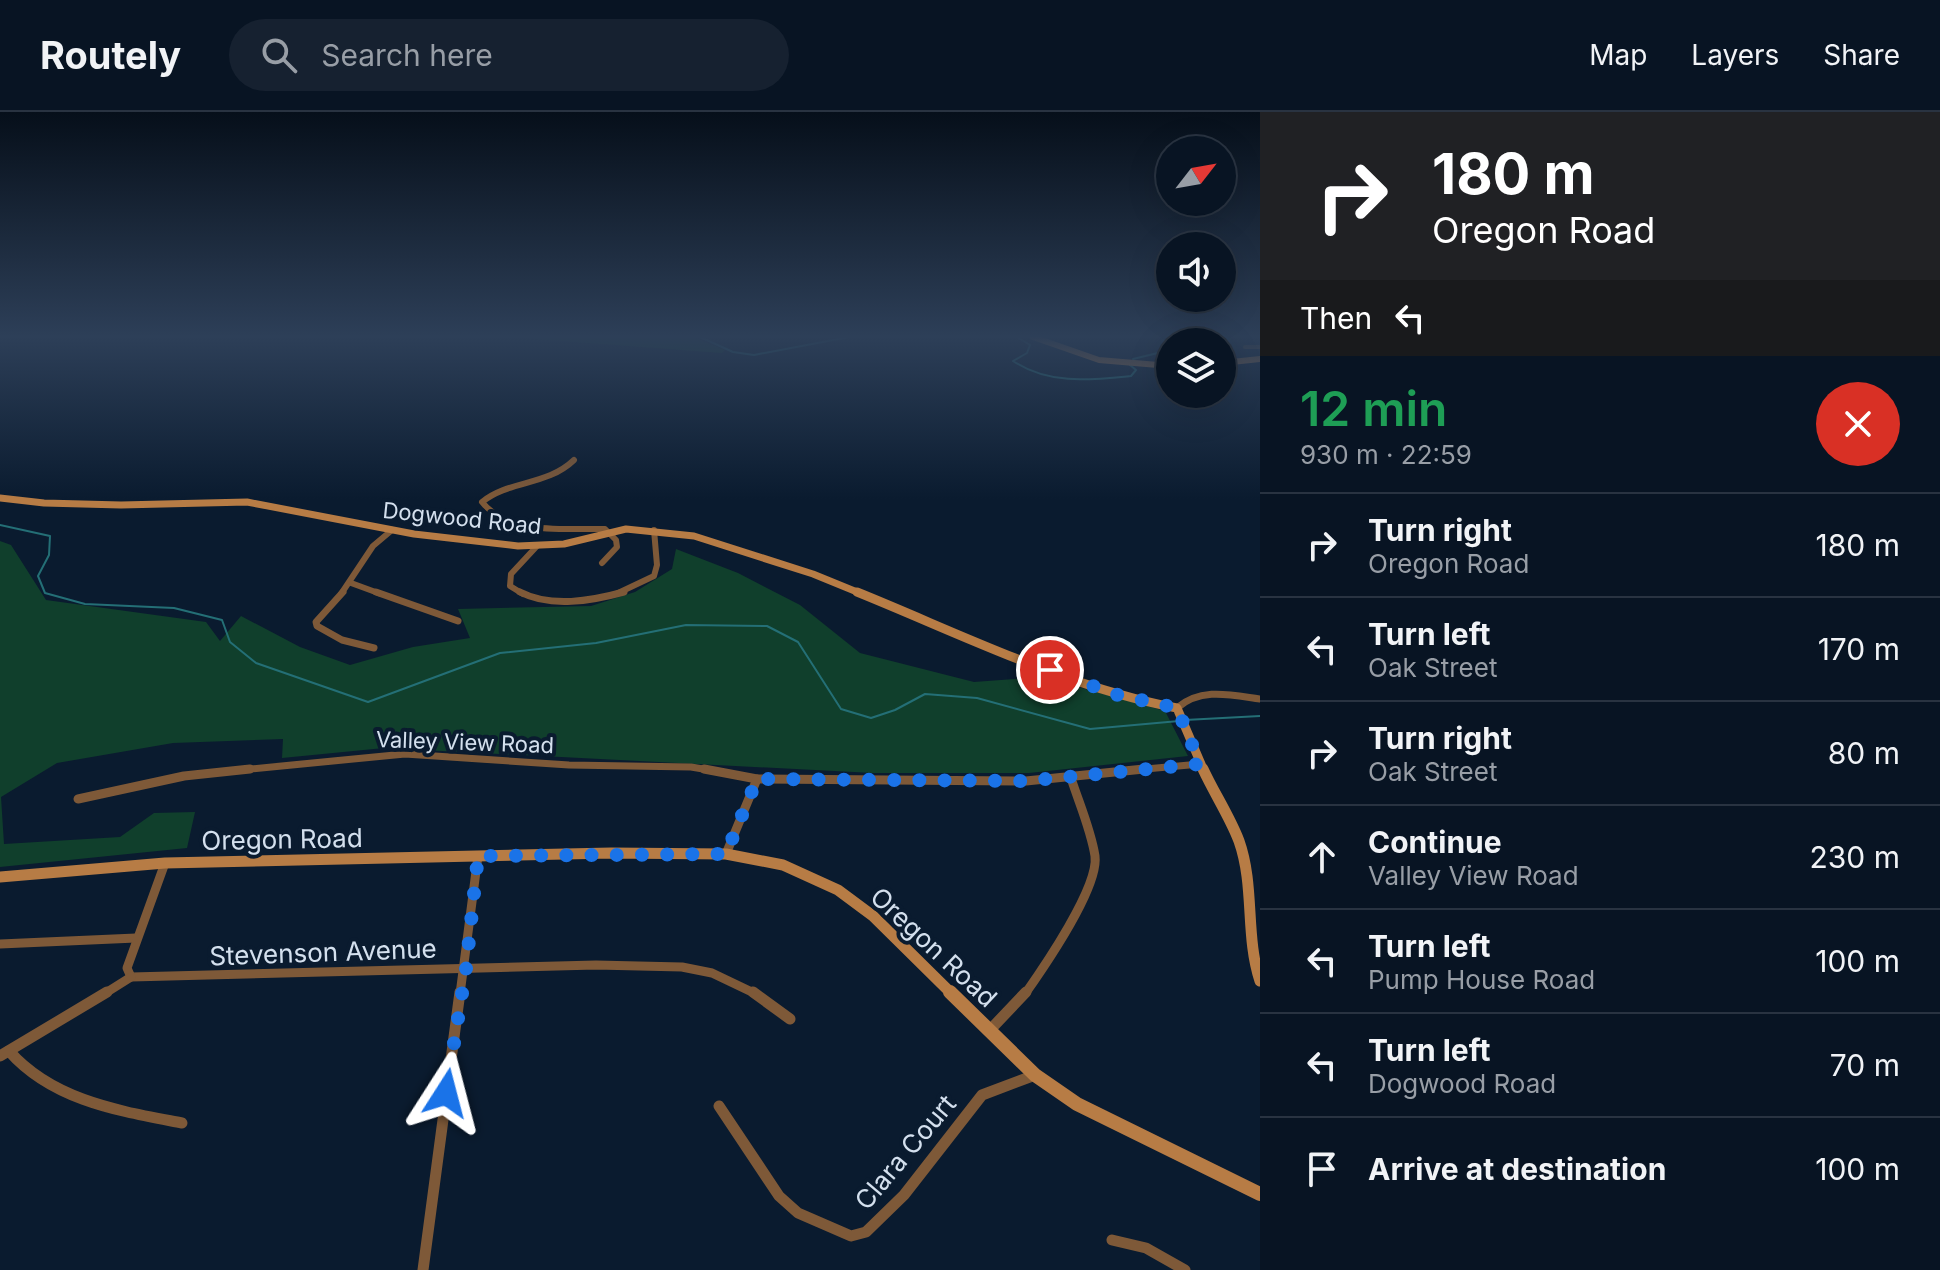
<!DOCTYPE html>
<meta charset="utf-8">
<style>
body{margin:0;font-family:Inter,sans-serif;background:#162130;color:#f1f3f6;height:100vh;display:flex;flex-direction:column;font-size:30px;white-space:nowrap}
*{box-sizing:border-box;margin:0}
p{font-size:26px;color:#989ea6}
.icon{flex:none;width:44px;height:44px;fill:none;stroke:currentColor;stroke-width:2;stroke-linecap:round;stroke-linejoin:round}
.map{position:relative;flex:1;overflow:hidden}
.side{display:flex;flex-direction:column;background:#081423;width:680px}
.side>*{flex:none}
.top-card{background:#202124;color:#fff;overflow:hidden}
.needle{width:52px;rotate:59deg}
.fabs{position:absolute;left:1156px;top:24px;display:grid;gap:16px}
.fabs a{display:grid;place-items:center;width:80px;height:80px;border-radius:50%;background:#081423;box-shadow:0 8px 32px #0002,0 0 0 2px #293341;font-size:40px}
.pin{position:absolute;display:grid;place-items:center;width:68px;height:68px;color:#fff;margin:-34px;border:4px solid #fff;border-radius:50%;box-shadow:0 2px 8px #0007}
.me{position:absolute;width:88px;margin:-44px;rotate:9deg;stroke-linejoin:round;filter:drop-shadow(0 0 6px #0008)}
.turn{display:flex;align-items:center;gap:28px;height:168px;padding:0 40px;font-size:36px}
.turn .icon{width:104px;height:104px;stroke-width:2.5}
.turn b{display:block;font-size:56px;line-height:68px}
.then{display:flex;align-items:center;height:76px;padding:0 40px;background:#0003;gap:16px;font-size:30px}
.round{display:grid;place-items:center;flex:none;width:84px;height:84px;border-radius:42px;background:#162130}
.overview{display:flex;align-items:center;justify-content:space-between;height:136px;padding:0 40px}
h1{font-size:48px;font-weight:600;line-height:60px;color:#1e9e55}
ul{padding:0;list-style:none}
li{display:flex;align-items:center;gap:24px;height:104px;padding:0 40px;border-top:2px solid #293341}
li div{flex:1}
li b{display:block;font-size:30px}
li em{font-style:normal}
header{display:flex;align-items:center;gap:48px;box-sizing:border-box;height:112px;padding:0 40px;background:#081423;border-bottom:2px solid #293341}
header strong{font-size:38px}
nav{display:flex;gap:44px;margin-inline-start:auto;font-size:28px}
.search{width:560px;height:72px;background:#162130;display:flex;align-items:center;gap:20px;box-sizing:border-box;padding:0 28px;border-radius:44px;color:#989ea6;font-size:30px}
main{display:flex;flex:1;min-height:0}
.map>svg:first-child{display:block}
.green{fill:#103f2c}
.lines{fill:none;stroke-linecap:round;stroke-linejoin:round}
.stream{stroke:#246f76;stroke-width:2}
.street-far4{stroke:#7e5938;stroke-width:4}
.street-far3{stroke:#7e5938;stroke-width:6}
.street-far2{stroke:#7e5938;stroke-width:7}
.street-far1{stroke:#7e5938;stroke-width:9}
.street{stroke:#7e5938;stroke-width:11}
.secondary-far4{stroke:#b77c45;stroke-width:6}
.secondary-far3{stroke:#b77c45;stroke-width:7}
.secondary-far2{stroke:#b77c45;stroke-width:9}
.secondary-far1{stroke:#b77c45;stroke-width:11}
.secondary{stroke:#b77c45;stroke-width:14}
.route{stroke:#1a73e8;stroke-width:14;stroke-dasharray:0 25.2}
.labels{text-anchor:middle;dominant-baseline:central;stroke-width:8;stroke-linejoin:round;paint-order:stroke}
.street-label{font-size:22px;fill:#d4e0ee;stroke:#0a1b2f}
.near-street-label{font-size:26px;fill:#d4e0ee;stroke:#0a1b2f}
</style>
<header>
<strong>Routely</strong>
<div class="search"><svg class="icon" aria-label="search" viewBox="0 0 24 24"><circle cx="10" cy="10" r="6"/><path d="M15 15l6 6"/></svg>Search here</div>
<nav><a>Map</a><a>Layers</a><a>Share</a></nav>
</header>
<main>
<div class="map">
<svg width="1260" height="1158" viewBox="0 0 1260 1158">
<rect width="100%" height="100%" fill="#0a1b2f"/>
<g class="green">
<path d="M 507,225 L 693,225 L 725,238 L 722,241 Z"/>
<path d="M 0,429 L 11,433 L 46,488 L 206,510 L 220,529 L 241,504 L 300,535 L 350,553 L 413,535 L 470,526 L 458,497 L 591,494 L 635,480 L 672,457 L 676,437 L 738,461 L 800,493 L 860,541 L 974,570 L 1042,565 L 1165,599 L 1188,644 L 1029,661 L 873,661 L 384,636 L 282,646 L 283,627 L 173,631 L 57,651 L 1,685 L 4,732 L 120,725 L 154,701 L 195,700 L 187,736 L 0,755 Z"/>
</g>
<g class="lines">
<g class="stream">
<path d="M 173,225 L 254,225"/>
<path d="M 700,225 L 733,240 L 754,243 L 849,225"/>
<path d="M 1017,225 L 1030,233 L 1027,241 L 1013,249 C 1049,273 1090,268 1131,264 L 1136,258 L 1130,253"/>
<path d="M 1208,230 L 1233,225"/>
<path d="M 1133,247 L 1170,238"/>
<path d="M 0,413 L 50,424 L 49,443 L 38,464 L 45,481 L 85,492 L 174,496 L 222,508 L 230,530 L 256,551 L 368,590 L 500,541 L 596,531 L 686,513 L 767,514 L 798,530 L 841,597 L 871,606 L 895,598 L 925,582 L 977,586 L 1090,617 L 1179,609"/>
<path d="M 1185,608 L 1260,604"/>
</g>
<path class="street-far4" d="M 1245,235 L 1260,235"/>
<g class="street-far3">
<path d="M 574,348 C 547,374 509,368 482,390 C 509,424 566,416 605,417 L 616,428 L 617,435 L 602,451"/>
<path d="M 351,471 L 381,482"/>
<path d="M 341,482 L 373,434 L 392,418"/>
<path d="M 523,482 L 510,474 L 511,462 L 537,434"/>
<path d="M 616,482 L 654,464 L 657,453 L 654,418"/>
</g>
<g class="street-far2">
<path d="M 343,480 L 316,510 L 317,514 L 342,528 L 374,536"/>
<path d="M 376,480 L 458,509"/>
<path d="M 520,480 C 551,496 591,489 624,480"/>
<path d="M 1177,596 C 1201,575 1231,583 1260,587"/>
<path d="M 230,659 L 405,642 L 569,653 L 691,655 L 715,659"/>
<path d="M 1124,659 L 1200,652"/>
</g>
<g class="street-far1">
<path d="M 704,657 L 757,667"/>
<path d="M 78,687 L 184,664 L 250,657"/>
<path d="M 726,742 L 757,667 L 1026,669 L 1144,657"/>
<path d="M 0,832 L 136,826"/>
<path d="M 131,865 L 596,853 L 682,855 L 712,861 L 756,882"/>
<path d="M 131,865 L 127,856 L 165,751"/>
<path d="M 104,882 L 131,865"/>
<path d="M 460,882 L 478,744"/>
<path d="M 1025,882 C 1044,855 1099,775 1095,744 C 1091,718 1079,691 1071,666"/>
</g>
<g class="street">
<path d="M 753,880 L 790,907"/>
<path d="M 990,918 L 1026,880"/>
<path d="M 9,939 C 53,989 120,999 182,1011"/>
<path d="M 0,944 L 107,880"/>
<path d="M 719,994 L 779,1084 L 798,1101 L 851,1124 L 866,1120 L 904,1083 L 982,983 L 1035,963"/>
<path d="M 1112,1128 L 1146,1136 L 1185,1158"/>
<path d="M 423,1158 L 460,880"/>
</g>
<g class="secondary-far4">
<path d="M 1033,225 L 1099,248 L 1170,254"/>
<path d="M 1222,251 L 1260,247"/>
</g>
<path class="secondary-far3" d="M 0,386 L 44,391 L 121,393 L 247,390 L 414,422 L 518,434 L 564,432 L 626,417 L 694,424 L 813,462 L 862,482"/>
<path class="secondary-far2" d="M 857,480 C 961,522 1066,575 1177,596 L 1204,659"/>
<g class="secondary-far1">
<path d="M 1203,657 C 1214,681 1230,705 1239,729 C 1255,774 1245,824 1260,869"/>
<path d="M 0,765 L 165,751 L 611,741 L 726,742 L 783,753 L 838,778 L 873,804 L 952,882"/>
</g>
<path class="secondary" d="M 950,880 L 1035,963 L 1077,992 L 1260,1082"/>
</g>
<linearGradient id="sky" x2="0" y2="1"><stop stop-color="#060f1a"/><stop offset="0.58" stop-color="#2d3f58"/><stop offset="1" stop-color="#2d3f58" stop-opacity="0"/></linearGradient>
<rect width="1260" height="387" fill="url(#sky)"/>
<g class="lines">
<path class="route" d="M 446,981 L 466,857 L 478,744 L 726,742 L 757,667 L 1026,669 L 1200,652 L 1177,596 L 1114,582 L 1050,558"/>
</g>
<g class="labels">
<g class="street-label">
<text transform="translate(462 406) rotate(6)">Dogwood Road</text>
<text transform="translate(465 630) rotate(2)">Valley View Road</text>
</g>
<g class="near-street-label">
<text transform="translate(282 727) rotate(-1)">Oregon Road</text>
<text transform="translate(934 835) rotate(43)">Oregon Road</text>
<text transform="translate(323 840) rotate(-2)">Stevenson Avenue</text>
<text transform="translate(905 1040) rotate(-50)">Clara Court</text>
</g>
</g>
</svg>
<div class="fabs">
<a><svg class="needle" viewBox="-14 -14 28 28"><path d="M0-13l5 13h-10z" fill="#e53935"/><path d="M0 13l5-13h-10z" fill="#989ea6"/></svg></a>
<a><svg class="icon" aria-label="sound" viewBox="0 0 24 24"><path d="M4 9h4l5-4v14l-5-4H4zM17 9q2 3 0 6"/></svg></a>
<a><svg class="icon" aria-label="layers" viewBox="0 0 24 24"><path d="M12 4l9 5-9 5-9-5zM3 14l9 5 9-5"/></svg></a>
</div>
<div class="pin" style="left:1050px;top:558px;background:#d93025"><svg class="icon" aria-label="arrive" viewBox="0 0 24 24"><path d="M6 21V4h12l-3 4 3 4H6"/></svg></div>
<svg class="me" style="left:446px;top:981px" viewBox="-20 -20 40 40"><path d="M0-17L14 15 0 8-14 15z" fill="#1a73e8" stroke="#fff" stroke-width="4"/></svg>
</div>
<section class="side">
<div class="top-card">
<div class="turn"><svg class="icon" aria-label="right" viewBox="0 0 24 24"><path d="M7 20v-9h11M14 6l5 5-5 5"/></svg><div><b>180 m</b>Oregon Road</div></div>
<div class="then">Then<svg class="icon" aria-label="left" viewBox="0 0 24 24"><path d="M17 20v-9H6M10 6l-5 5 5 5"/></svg></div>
</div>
<div class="overview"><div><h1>12 min</h1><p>930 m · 22:59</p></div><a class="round" style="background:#d93025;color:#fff"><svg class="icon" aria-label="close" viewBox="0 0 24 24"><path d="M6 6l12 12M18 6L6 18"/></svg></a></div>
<ul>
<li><svg class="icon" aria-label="right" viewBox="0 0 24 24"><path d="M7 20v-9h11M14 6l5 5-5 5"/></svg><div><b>Turn right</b><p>Oregon Road</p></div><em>180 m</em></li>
<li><svg class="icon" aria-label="left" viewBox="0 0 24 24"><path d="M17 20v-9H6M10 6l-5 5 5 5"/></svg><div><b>Turn left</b><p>Oak Street</p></div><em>170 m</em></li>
<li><svg class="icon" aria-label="right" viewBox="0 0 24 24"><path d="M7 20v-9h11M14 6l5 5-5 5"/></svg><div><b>Turn right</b><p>Oak Street</p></div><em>80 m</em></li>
<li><svg class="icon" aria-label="ahead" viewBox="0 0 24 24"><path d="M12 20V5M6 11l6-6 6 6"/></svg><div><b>Continue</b><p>Valley View Road</p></div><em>230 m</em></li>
<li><svg class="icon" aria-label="left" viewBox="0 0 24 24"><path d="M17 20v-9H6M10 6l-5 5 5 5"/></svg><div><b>Turn left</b><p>Pump House Road</p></div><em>100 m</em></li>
<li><svg class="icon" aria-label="left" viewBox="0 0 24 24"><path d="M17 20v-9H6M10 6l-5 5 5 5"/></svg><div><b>Turn left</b><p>Dogwood Road</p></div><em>70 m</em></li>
<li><svg class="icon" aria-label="arrive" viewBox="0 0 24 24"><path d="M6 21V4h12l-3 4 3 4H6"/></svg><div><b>Arrive at destination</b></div><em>100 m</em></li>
</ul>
</section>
</main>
